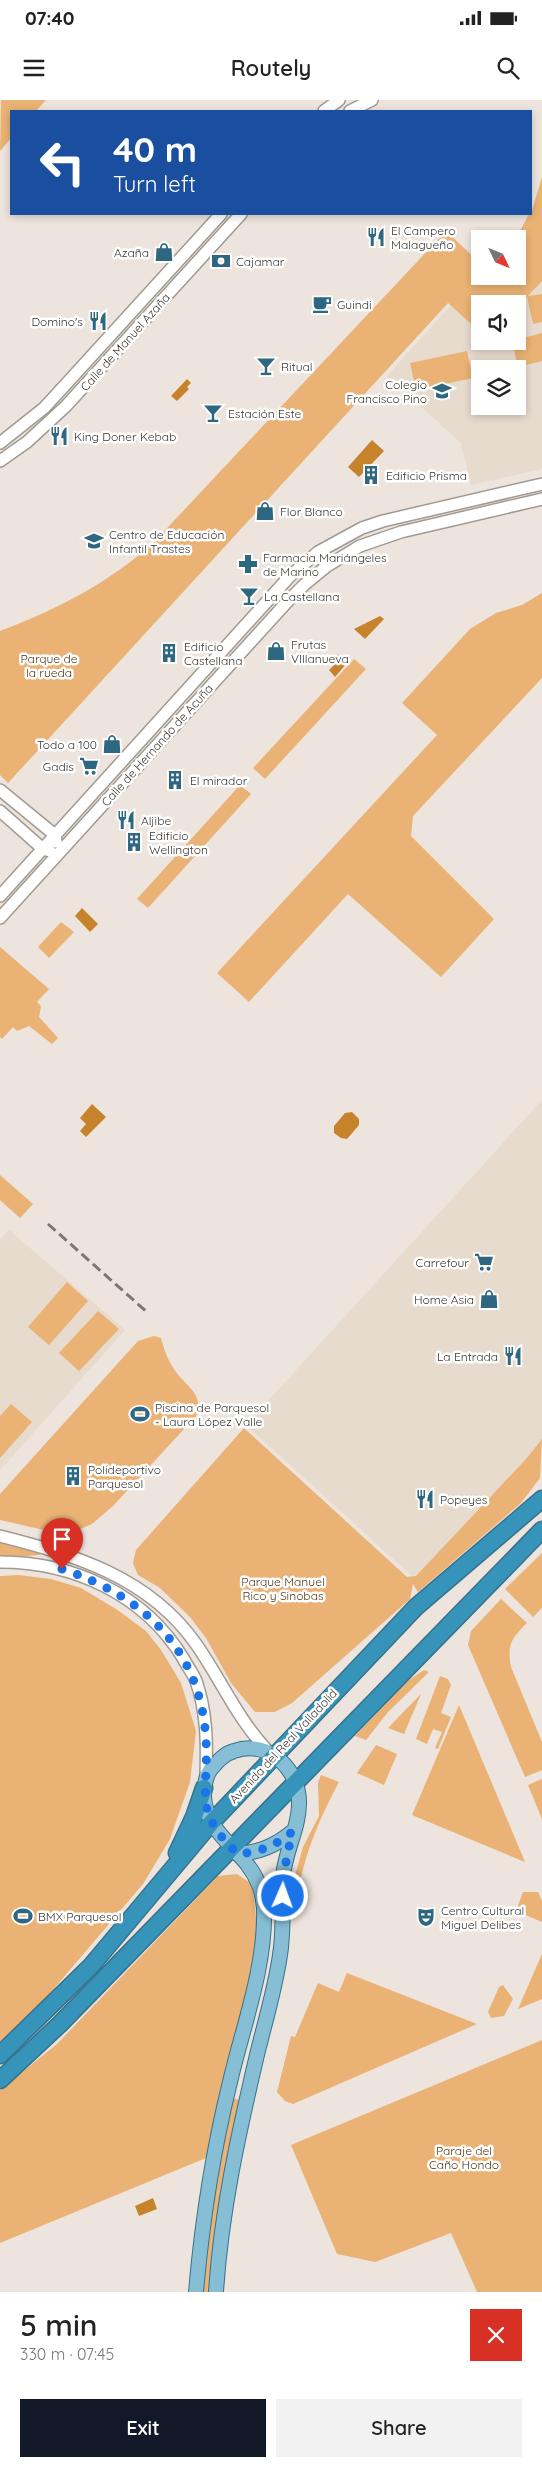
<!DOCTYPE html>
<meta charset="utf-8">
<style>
body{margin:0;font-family:Quicksand,sans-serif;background:#f2f2f2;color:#222;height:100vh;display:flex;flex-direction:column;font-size:19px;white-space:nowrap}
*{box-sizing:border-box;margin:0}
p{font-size:16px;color:#767676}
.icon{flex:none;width:28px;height:28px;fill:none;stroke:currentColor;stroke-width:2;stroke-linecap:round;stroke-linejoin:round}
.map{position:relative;height:2192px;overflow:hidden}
.side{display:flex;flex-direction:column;background:#fff;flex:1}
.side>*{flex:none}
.banner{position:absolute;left:10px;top:10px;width:522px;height:105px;border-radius:0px;box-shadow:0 2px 8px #0003;background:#1a4fa0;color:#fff;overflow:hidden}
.needle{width:32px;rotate:133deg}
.fabs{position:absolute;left:471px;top:130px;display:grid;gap:10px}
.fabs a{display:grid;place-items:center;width:55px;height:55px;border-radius:0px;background:#fff;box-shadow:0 2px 8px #0003;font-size:25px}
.pin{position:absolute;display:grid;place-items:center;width:42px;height:42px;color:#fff;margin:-51px -21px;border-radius:50% 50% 50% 0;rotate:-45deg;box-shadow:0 0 5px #0007}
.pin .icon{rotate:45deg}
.me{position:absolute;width:55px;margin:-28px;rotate:2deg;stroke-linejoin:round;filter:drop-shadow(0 0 4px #0008)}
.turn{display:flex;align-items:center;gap:18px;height:105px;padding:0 20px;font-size:22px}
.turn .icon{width:65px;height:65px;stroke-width:2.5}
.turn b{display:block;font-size:35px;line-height:42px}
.round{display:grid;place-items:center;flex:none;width:52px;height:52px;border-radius:0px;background:#f2f2f2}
.summary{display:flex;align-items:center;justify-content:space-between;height:85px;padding:0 20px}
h1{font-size:30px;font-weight:600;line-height:38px}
.button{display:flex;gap:10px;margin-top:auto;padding:10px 20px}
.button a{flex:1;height:58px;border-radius:0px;background:#111827;color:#fff;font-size:20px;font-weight:600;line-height:58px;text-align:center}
.button a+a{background:#f2f2f2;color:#222}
.status{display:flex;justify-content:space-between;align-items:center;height:35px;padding:0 25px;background:#fff;direction:ltr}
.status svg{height:14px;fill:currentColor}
header{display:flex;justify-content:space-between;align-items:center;height:65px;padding:0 20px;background:#fff;font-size:22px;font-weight:600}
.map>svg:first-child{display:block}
.built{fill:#e7dbcd;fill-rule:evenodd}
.green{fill:#eab274}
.water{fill:#c6832b}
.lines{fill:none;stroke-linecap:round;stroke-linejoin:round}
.minor-casing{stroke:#a19a93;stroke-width:14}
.major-casing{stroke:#37728a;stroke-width:16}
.highway-casing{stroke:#37728a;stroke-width:19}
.minor{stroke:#fff;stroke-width:11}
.major{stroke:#86bed5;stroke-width:14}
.highway{stroke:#3693b9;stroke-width:16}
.rail{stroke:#7c7773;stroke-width:3;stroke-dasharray:10 5;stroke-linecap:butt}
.route{stroke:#1a73e8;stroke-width:9;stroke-dasharray:0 16.2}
.labels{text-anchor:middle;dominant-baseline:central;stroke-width:5;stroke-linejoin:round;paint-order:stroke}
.poi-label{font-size:12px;fill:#383532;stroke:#fff;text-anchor:start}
.street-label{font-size:12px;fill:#383532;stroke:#fff}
.park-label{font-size:12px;fill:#523613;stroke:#fff}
</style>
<div class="status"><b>07:40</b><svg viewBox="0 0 49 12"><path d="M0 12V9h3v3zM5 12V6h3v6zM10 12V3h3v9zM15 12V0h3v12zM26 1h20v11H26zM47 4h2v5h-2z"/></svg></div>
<header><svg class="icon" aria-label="menu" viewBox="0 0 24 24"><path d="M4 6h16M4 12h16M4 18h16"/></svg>Routely<svg class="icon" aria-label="search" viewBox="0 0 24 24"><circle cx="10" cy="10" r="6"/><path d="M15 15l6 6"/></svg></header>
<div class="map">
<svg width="542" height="2192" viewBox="0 0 542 2192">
<rect width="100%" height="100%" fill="#ece4dd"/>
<g class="built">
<path d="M 542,181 L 542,369 L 471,385 L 461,343 L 387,276 L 451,205 L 480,232 L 480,241 L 518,241 L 518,208 ZM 480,269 L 518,269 L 518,306 L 480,306 Z"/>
<path d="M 542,1000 L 542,1344 L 422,1473 L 412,1476 L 246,1325 Z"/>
<path d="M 9,1130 L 125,1230 L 0,1370 L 0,1140 Z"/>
</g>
<g class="green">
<path d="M 1,0 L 46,0 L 36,11 L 11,11 L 11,38 L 0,51 Z"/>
<path d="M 542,77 L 542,181 L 528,196 L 542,194 L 542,222 L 533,224 L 527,197 L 518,208 L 518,204 L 480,204 L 480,232 L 448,203 L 8,683 L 0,675 L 0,531 C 56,510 109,483 154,442 L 446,131 L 480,163 L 480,176 L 518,176 L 516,139 L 529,114 L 531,114 Z"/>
<path d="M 542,233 L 542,261 L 518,267 L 512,241 Z"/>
<path d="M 467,251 L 473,278 L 416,290 L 410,263 Z"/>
<path d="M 542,493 L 542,578 L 413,716 L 411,736 L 494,819 L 441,877 L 348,794 L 249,902 L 217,873 L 437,635 L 402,603 L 470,529 L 496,513 L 522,505 Z"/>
<path d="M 354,559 L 366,569 L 265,679 L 253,668 Z"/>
<path d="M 240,685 L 251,694 L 148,808 L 137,799 Z"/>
<path d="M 61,822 L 74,832 L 49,858 L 38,847 Z"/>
<path d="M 0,847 L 49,889 L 37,902 L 41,906 L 39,917 L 58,938 L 52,944 L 29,926 L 17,931 L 13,927 L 2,939 L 0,937 Z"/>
<path d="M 0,1075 L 33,1104 L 20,1118 L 0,1100 Z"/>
<path d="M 67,1182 L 88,1201 L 49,1245 L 28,1227 Z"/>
<path d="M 98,1211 L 119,1229 L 79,1271 L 59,1253 Z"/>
<path d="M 154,1236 L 161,1238 C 164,1250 168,1261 176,1272 C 186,1286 205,1295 196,1316 L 113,1406 L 92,1424 L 76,1431 L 57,1433 L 0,1420 L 0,1394 L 138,1241 Z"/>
<path d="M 11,1304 L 32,1322 L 0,1358 L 0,1316 Z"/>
<path d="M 244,1328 L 407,1477 L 416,1476 L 527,1358 L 542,1339 L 540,1378 L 521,1403 L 418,1492 L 413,1484 L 410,1499 L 292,1603 L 275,1612 L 255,1612 L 231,1583 L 206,1538 L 190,1517 L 160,1488 L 138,1475 L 133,1463 L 136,1450 Z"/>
<path d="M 0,1441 L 41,1451 L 40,1455 L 0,1458 Z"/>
<path d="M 542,1453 L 542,1508 L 533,1517 L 505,1489 Z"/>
<path d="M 18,1475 L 51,1479 L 81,1488 L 116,1509 L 146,1531 L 161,1550 L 181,1583 L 196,1631 L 190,1682 L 170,1739 L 143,1784 L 40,1905 L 0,1942 L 0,1476 Z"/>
<path d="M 501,1499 L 527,1523 C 511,1539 507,1544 511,1567 L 542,1642 L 542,1670 L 525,1677 L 468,1545 L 471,1531 Z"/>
<path d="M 424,1570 L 429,1572 L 388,1612 L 366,1640 L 355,1636 L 406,1582 Z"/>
<path d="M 440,1576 L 448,1579 L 451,1585 L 441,1613 L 451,1617 L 438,1649 L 435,1648 L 442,1632 L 433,1629 L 427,1644 L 416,1639 Z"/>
<path d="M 421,1594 L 404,1634 L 388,1628 Z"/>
<path d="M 459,1605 L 525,1762 L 412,1715 Z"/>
<path d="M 376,1645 L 397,1654 L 384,1685 L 357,1673 Z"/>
<path d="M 321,1675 L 339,1682 C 323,1712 309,1743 301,1777 L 295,1776 L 303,1747 L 319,1716 L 318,1683 Z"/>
<path d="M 542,1679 L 542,1719 L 528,1685 Z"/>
<path d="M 237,1774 L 252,1784 L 260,1849 L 206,2058 L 0,2143 L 0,1990 L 57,1944 L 218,1776 Z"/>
<path d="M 523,1792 L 538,1792 L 542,1801 L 542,1822 L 516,1811 Z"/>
<path d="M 542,1854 L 542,1899 L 518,1909 Z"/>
<path d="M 347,1873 L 477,1924 L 293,2004 L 285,2001 L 277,1992 L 291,1936 L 295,1937 L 318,1883 L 339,1892 Z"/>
<path d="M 503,1885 L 513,1899 L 504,1916 L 491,1918 L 488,1912 L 499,1887 Z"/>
<path d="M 542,1940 L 542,2192 L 477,2192 L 451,2133 L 375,2162 L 337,2154 L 291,2045 Z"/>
<path d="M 231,1998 L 240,2000 L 211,2192 L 201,2192 L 208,2131 Z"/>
</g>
<g class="water">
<path d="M 187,279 L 191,283 L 187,287 L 189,289 L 177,301 L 171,296 Z"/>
<path d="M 372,340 L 384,351 L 359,377 L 348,367 Z"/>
<path d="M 380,516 L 384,519 L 365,539 L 354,529 Z"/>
<path d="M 337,554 L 347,563 L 335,577 L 329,570 L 338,561 L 335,558 Z"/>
<path d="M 82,808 L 98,824 L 90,832 L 75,816 Z"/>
<path d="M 92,1004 L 106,1017 L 86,1037 L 80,1031 L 86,1024 L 80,1018 Z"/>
<path d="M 352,1012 L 359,1019 L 359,1025 L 347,1039 L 341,1038 L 334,1033 L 334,1026 L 345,1013 Z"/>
<path d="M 153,2098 L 157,2109 L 139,2116 L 135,2106 Z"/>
</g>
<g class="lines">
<g class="minor-casing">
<g id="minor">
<path d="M 324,11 L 339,0"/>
<path d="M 350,11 L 372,0"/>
<path d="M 0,343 L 44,308 L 67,283 L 221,114"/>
<path d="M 0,361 L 27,342 L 66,306 L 241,114"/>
<path d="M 0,690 L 55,735 L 56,742"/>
<path d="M 0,711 L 43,749 L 50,751"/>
<path d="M 0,796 L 290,476 L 318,452 L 362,428 L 383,421 L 542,384"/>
<path d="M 0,818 L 287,502 L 305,484 L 327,466 L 360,446 L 401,432 L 542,399"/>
<path d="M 0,1436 C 75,1455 149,1477 196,1544 C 220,1578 237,1618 266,1649"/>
<path d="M 0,1462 C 73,1462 144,1494 183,1558 C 187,1566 193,1573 196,1581 C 207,1612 207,1644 206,1675"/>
</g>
</g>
<g class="major-casing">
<g id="major">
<path d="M 238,1754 C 260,1752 275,1746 292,1732"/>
<path d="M 196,2192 C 202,2122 213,2051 230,1982 C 243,1926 266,1866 264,1808 C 263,1801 262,1791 259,1785 C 246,1750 207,1737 204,1697 C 204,1686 205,1677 211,1669 C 218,1661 224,1654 234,1651 C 268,1639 300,1669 299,1704 C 299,1729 284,1753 283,1778 C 282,1804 284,1830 280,1855 C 275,1890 264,1925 256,1959 C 238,2036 221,2113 216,2192"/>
</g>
</g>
<g class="highway-casing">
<g id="highway">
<path d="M 177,1753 L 194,1717 L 204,1688"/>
<path d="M 0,1955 L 91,1866 L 211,1723 L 416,1507 L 542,1399"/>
<path d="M 0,1980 L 59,1925 L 542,1430"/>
</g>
</g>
<use href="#minor" class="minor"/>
<use href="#major" class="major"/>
<use href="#highway" class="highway"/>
<path class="rail" d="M 48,1124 L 148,1213"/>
</g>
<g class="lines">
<path class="route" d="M 62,1469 C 145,1497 201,1550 206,1640 C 209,1695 192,1711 238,1754 C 260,1752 275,1746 292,1732 L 283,1777 L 283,1796"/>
</g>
<defs>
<g id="restaurant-bare" transform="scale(1.5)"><path d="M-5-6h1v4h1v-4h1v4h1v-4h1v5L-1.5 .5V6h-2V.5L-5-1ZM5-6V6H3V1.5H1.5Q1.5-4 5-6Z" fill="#2d6780" stroke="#fff" stroke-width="2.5" paint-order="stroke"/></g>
<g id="shop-bare" transform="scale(1.5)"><path d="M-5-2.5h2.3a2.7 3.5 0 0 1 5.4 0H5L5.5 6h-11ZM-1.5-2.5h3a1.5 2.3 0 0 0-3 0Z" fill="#2d6780" stroke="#fff" stroke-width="2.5" paint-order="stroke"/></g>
<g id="bank-bare" transform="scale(1.5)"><path d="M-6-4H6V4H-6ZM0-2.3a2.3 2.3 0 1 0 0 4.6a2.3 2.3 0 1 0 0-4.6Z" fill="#2d6780" stroke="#fff" stroke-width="2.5" paint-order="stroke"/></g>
<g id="cafe-bare" transform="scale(1.5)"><path d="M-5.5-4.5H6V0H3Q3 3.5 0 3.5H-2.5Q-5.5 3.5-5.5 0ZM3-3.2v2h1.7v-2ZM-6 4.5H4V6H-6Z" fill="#2d6780" stroke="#fff" stroke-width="2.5" paint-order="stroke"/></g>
<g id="bar-bare" transform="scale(1.5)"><path d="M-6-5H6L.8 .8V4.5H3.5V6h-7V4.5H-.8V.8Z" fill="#2d6780" stroke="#fff" stroke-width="2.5" paint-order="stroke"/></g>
<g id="school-bare" transform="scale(1.5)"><path d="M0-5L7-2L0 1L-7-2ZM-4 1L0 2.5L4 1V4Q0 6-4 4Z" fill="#2d6780" stroke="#fff" stroke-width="2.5" paint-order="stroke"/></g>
<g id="building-bare" transform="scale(1.5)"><path d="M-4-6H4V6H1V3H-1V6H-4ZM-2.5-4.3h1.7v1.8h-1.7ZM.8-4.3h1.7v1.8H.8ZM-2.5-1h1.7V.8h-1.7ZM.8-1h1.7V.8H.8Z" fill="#2d6780" stroke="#fff" stroke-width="2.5" paint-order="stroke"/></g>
<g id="pharmacy-bare" transform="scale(1.5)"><path d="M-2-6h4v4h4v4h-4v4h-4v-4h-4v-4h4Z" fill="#2d6780" stroke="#fff" stroke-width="2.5" paint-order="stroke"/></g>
<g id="supermarket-bare" transform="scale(1.5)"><path d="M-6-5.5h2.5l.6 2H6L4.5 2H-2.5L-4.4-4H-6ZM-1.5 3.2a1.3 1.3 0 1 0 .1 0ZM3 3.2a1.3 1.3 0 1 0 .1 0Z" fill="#2d6780" stroke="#fff" stroke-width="2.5" paint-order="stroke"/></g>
<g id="stadium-bare" transform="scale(1.5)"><path d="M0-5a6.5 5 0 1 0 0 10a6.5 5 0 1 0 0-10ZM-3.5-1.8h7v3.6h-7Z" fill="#2d6780" stroke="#fff" stroke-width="2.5" paint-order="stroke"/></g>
<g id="theatre-bare" transform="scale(1.5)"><path d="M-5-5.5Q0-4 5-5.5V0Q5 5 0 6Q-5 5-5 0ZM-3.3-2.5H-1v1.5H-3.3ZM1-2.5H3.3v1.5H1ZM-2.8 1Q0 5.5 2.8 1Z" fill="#2d6780" stroke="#fff" stroke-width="2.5" paint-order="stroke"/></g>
</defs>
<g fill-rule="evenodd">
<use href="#restaurant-bare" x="376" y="137"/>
<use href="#shop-bare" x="164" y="152"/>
<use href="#bank-bare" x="221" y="161"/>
<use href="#cafe-bare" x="322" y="204"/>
<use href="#restaurant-bare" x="98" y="221"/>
<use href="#bar-bare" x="266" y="266"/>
<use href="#school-bare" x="442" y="291"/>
<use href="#bar-bare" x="213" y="313"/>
<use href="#restaurant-bare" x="59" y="336"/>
<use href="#building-bare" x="371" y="375"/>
<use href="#shop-bare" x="265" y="411"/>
<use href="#school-bare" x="94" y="441"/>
<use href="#pharmacy-bare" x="248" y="464"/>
<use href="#bar-bare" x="249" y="496"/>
<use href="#shop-bare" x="276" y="551"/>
<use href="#building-bare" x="169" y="553"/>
<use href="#shop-bare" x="112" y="644"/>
<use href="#supermarket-bare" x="89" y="666"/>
<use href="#building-bare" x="175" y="680"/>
<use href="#restaurant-bare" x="126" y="720"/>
<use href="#building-bare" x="134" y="742"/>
<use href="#supermarket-bare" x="484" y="1162"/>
<use href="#shop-bare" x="489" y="1199"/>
<use href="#restaurant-bare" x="513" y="1256"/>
<use href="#stadium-bare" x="140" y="1314"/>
<use href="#building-bare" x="73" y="1376"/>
<use href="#restaurant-bare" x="425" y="1399"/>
<use href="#stadium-bare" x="23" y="1816"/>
<use href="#theatre-bare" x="426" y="1817"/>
</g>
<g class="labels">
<g class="poi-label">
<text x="391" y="130">El Campero<tspan x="391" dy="14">Malagueño</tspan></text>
<text x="149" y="152" text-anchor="end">Azaña</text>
<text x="236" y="161">Cajamar</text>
<text x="337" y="204">Guindi</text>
<text x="83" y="221" text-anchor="end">Domino's</text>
<text x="281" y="266">Ritual</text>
<text x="427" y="284" text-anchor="end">Colegio<tspan x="427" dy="14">Francisco Pino</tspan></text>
<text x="228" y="313">Estación Este</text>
<text x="74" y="336">King Doner Kebab</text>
<text x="386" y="375">Edificio Prisma</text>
<text x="280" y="411">Flor Blanco</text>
<text x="109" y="434">Centro de Educación<tspan x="109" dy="14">Infantil Trastes</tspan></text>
<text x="263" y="457">Farmacia Mariángeles<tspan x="263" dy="14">de Marino</tspan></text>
<text x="264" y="496">La Castellana</text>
<text x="291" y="544">Frutas<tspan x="291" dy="14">VIllanueva</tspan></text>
<text x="184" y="546">Edificio<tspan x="184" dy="14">Castellana</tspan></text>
<text x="97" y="644" text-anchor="end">Todo a 100</text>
<text x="74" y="666" text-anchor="end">Gadis</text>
<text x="190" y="680">El mirador</text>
<text x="141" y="720">Aljibe</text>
<text x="149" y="735">Edificio<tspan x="149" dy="14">Wellington</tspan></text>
<text x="469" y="1162" text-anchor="end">Carrefour</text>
<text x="474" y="1199" text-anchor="end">Home Asia</text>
<text x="498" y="1256" text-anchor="end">La Entrada</text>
<text x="155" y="1307">Piscina de Parquesol<tspan x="155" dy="14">- Laura López Valle</tspan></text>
<text x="88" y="1369">Polideportivo<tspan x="88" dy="14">Parquesol</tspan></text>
<text x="440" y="1399">Popeyes</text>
<text x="441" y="1810">Centro Cultural<tspan x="441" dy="14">Miguel Delibes</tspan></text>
<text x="38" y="1816">BMX Parquesol</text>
</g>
<g class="street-label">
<text transform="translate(125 242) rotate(-48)">Calle de Manuel Azaña</text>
<text transform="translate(157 645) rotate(-48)">Calle de Hernando de Acuña</text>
<text transform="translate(283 1646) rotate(-47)">Avenida del Real Valladolid</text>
</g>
<g class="park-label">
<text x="49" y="558">Parque de<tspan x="49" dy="14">la rueda</tspan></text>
<text x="283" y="1481">Parque Manuel<tspan x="283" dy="14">Rico y Sinobas</tspan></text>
<text x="464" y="2050">Paraje del<tspan x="464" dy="14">Caño Hondo</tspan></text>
</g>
</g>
</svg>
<div class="fabs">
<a><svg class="needle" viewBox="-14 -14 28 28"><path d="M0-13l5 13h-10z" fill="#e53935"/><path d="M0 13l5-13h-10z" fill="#767676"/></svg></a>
<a><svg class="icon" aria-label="sound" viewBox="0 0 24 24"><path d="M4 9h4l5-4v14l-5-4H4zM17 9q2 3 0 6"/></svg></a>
<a><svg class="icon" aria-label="layers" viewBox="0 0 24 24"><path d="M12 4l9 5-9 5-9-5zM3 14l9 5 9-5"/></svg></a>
</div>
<div class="pin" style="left:62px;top:1469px;background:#d93025"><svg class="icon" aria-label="arrive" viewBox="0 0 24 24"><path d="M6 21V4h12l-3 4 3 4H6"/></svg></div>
<svg class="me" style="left:283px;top:1796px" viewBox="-20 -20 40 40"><circle r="17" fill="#1a73e8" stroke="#fff" stroke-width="3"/><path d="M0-11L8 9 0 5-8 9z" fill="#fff"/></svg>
<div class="banner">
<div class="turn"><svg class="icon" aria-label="left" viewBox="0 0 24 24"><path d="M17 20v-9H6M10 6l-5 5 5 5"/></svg><div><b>40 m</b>Turn left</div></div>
</div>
</div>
<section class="side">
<div class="summary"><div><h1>5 min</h1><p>330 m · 07:45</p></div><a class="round" style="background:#d93025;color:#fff"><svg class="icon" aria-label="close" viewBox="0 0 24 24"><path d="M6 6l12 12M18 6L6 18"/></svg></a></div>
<div class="button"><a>Exit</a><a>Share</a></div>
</section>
